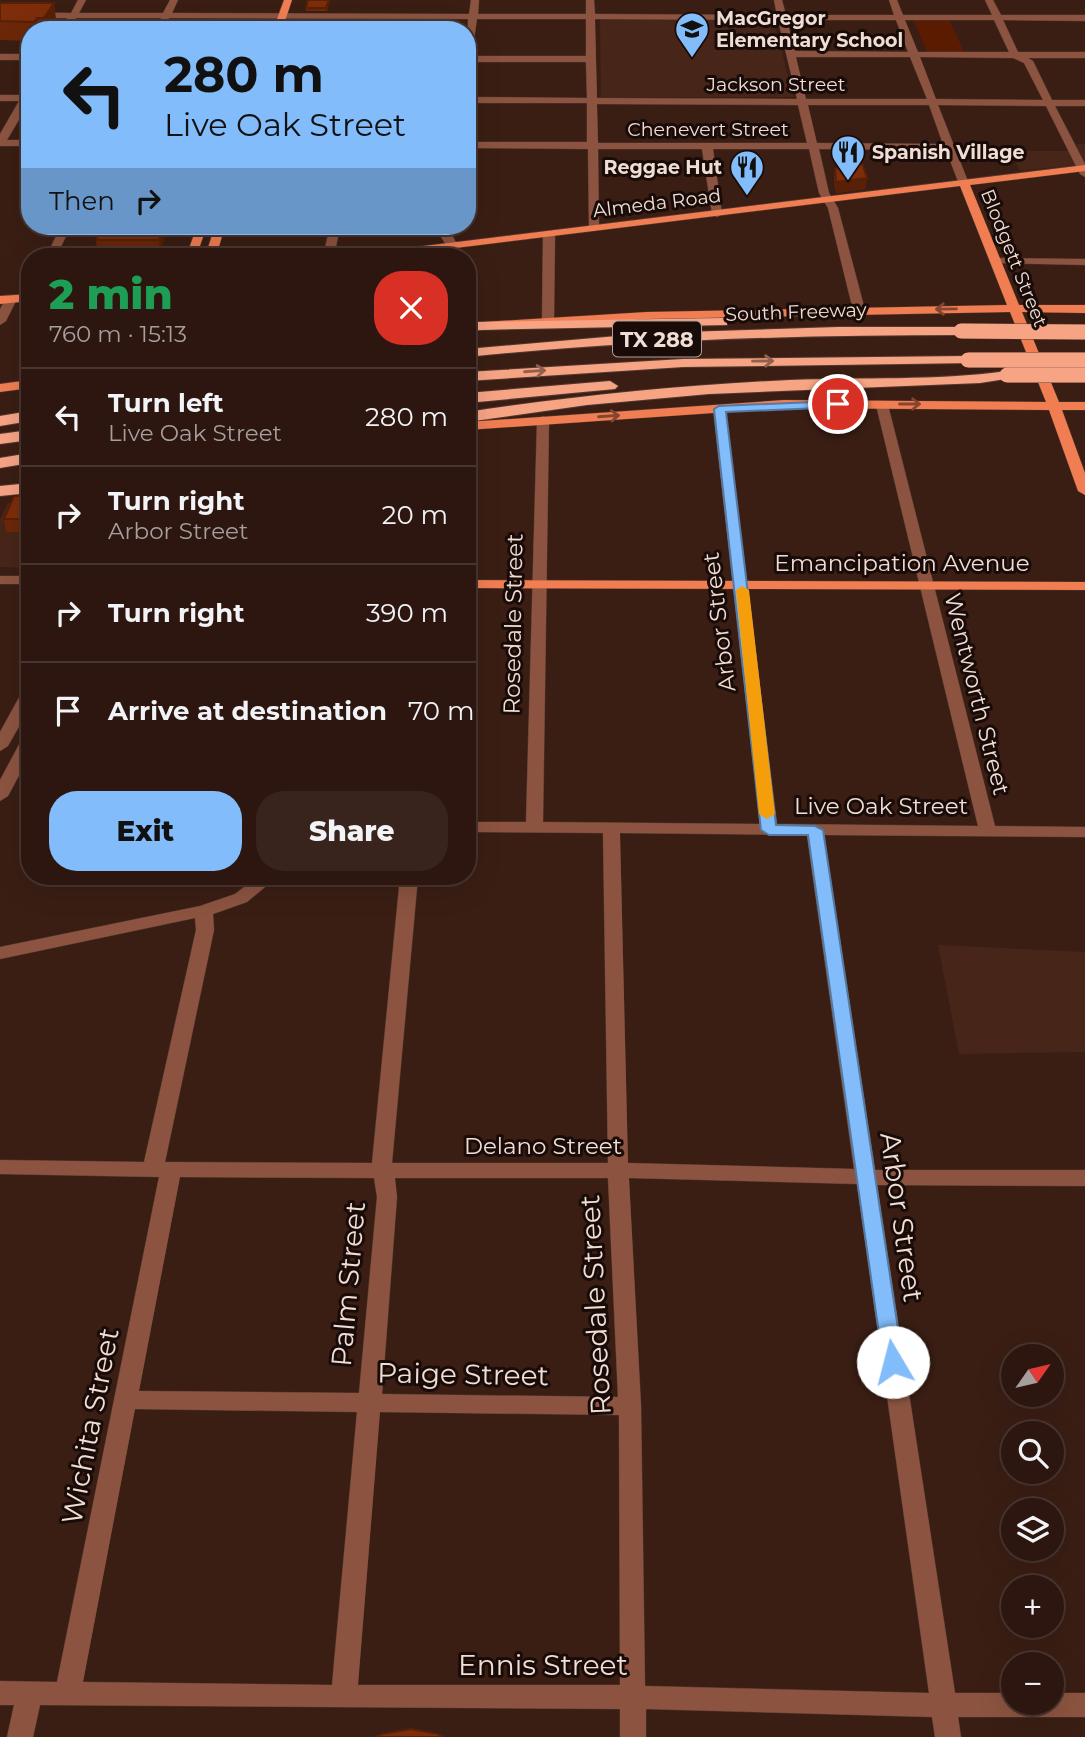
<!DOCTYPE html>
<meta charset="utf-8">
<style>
body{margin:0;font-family:Montserrat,sans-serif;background:#38231d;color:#f1f3f6;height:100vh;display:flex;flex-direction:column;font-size:26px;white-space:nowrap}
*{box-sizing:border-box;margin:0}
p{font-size:23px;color:#a69f9e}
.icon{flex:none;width:38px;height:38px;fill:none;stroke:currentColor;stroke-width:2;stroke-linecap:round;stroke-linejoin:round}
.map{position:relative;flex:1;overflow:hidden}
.panel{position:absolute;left:21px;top:248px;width:455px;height:637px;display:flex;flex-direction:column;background:#2c160f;border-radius:28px;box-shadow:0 7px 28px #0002,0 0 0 2px #48352f}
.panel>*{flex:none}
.hud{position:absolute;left:21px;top:21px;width:455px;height:214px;border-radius:28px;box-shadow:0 7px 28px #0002,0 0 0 2px #48352f;background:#82bcfa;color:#111;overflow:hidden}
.needle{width:46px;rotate:56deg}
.tools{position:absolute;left:1001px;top:1344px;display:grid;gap:14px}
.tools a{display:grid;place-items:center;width:63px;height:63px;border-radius:50%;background:#2c160f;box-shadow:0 7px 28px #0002,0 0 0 2px #48352f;font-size:35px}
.pin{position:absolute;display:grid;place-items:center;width:60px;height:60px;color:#fff;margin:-30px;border:4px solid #fff;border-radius:50%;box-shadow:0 2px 7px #0007}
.me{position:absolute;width:77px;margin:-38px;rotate:352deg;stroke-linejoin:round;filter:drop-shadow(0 0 5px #0008)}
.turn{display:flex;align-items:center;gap:24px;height:147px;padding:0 28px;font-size:32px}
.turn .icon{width:91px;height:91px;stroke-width:2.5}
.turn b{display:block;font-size:49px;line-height:60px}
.then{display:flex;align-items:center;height:66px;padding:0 28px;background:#0003;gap:14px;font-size:26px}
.round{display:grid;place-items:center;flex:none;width:74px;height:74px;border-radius:28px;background:#38231d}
.head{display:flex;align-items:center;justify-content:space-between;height:119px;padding:0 28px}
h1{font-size:42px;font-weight:800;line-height:52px;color:#1e9e55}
.action{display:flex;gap:14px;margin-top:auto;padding:14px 28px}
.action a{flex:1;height:80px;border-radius:28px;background:#82bcfa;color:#111;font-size:28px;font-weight:800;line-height:80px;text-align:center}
.action a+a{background:#38231d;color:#f1f3f6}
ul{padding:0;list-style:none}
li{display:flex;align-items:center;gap:21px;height:98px;padding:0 28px;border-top:2px solid #48352f}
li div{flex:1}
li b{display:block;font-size:26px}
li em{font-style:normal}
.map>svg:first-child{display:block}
.built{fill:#482519}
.green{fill:#5b1b00}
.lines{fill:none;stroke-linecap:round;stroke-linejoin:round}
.minor-casing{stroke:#53392f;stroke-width:1}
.major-casing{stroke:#53392f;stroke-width:1}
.highway-casing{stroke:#53392f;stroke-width:2}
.minor{fill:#8c5440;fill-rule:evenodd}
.major{fill:#f17e53;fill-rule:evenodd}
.highway{fill:#f7a485;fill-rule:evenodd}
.highway-bridge-casing{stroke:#53392f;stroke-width:16;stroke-linecap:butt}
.highway-bridge{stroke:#f7a485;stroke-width:15}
.wall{fill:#6c2708}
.shaded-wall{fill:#582006}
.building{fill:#7d2d09;stroke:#582006;stroke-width:2}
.oneway{stroke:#85452e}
.oneway2{stroke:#93604d}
.route{fill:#82bcfa;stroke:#547aa2;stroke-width:2}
.slow{fill:#f59e0b}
.labels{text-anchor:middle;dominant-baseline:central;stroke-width:6;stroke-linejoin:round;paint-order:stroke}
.far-poi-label{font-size:19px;font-weight:bold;fill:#f0ddd6;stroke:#190c08;text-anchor:start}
.far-street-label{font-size:19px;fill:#f0ddd6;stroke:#190c08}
.shield{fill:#190c08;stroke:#b09e98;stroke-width:2}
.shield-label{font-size:21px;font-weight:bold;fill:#f0ddd6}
.street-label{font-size:23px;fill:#f0ddd6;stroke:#190c08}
.near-street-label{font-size:28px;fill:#f0ddd6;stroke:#190c08}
</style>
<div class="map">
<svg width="1085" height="1737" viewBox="0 0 1085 1737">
<rect width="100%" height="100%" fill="#3a1e14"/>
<g class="built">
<path d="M 600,19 L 773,20 L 794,97 L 601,97 Z"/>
<path d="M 1076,144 L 1085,144 L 1085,164 L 1020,171 L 1011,151 L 1078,151 Z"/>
<path d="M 8,503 L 30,503 L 30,568 L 0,567 L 0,519 Z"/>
<path d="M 938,945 L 1085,952 L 1085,1052 L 959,1054 Z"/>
</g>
<path class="green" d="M 914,21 L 950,21 L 964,52 L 927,52 Z"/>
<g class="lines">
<g class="minor-casing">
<g id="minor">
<path d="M 78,0 L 86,0 L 79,13 L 163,13 L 170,0 L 178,0 L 172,13 L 469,14 L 471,0 L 479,0 L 478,14 L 586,14 L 586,0 L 594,0 L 595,14 L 777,15 L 774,0 L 782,0 L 786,15 L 894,15 L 889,0 L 897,0 L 903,15 L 992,15 L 985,0 L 993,0 L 1001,15 L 1085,15 L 1085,21 L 1003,20 L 1018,52 L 1085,52 L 1085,58 L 1028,58 L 1033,61 L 1052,100 L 1085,100 L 1085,106 L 1055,106 L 1085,164 L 1085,177 L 1080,174 L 1046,106 L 938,105 L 969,184 L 964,187 L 959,184 L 946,150 L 819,149 L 829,193 L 838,208 L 865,310 L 859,314 L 853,310 L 828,208 L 819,193 L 809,149 L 713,149 L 722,214 L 717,217 L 712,214 L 702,149 L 598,149 L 599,228 L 594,231 L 589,228 L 588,149 L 467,148 L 467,142 L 587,142 L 587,103 L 467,103 L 467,97 L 587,98 L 586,62 L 472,62 L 467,66 L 468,19 L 169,18 L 164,30 L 155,30 L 161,18 L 76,18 L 70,30 L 61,30 L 67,18 L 0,18 L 0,12 L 71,13 ZM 477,19 L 586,19 L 586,56 L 472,56 ZM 595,19 L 778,20 L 797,99 L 597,98 ZM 787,20 L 896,20 L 908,52 L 795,51 ZM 905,20 L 994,20 L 1009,52 L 918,52 ZM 796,57 L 910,57 L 927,99 L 806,99 ZM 920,57 L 1013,58 L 1024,63 L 1043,100 L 936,99 ZM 597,104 L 798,105 L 807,143 L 598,143 ZM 808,105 L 929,105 L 943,144 L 817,143 Z"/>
<rect x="0" y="54" width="30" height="6"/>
<path d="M 30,87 L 30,101 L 7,140 L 30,140 L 30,146 L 0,146 L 0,134 L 19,101 L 0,101 L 0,95 L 22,95 Z"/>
<path d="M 61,226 L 71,226 L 56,257 L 46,257 Z"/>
<path d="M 330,226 L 340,226 L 334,257 L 323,257 Z"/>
<path d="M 444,226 L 454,226 L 453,237 L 458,246 L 456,248 L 448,248 L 441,237 Z"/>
<path d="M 549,231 L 555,234 L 554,319 L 548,323 L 542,319 L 543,234 Z"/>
<path d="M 997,258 L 1085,259 L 1085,265 L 993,263 L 991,261 Z"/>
<path d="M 7,297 L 17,299 L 6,321 L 0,325 L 0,309 Z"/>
<path d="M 882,401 L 888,405 L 995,826 L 1085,827 L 1085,837 L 824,835 L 875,1170 L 1085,1170 L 1085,1186 L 877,1185 L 955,1693 L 1013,1693 L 1013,1703 L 1052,1703 L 1052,1693 L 1085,1693 L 1085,1717 L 958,1717 L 961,1737 L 935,1737 L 932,1717 L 646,1709 L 646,1737 L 620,1737 L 620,1709 L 40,1705 L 33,1737 L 7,1737 L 14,1705 L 0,1705 L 0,1681 L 57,1682 L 159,1177 L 0,1174 L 0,1160 L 144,1162 L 196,930 L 195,918 L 0,959 L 0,947 L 200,906 L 235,894 L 257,877 L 277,877 L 247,902 L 213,914 L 214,930 L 165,1162 L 372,1163 L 400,877 L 418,877 L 392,1163 L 608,1163 L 603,833 L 467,832 L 467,822 L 526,822 L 537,420 L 543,416 L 549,420 L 543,822 L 760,824 L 713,409 L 719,405 L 725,409 L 777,824 L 978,826 L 876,405 ZM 620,833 L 807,835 L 854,1169 L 628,1163 ZM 180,1177 L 374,1178 L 377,1197 L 359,1393 L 139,1391 ZM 395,1178 L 608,1178 L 618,1397 L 382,1394 L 397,1197 ZM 629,1178 L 857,1184 L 929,1693 L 645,1686 L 641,1406 ZM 135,1409 L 357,1412 L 332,1685 L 83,1682 ZM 380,1412 L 619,1415 L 620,1685 L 358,1685 Z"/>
<rect x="0" y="576" width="30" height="8"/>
<path d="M 30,687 L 30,707 L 8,746 L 0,751 L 0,732 L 22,692 Z"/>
<path d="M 30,734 L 30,755 L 8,796 L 0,801 L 0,780 L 22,739 Z"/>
</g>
</g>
<g class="major-casing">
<g id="major">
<path d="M 284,0 L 292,0 L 282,30 L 273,30 Z"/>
<path d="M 1085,165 L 1085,171 L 970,185 L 1019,305 L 1085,305 L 1085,313 L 1022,312 L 1059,402 L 1085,402 L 1085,410 L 1062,410 L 1085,473 L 1085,495 L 1078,491 L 1049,410 L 784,408 L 467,430 L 467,422 L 784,400 L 1046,402 L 1010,312 L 647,319 L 467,331 L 467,323 L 647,312 L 1007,305 L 960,186 L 383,257 L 352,257 L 358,254 Z"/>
<path d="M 197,226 L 207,226 L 196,257 L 186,257 Z"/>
<path d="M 215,226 L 225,226 L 216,257 L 205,257 Z"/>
<path d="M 30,294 L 30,301 L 0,304 L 0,296 Z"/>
<path d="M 30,380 L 30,388 L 0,392 L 0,384 Z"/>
<path d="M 467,580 L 1085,582 L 1085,590 L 467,588 Z"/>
</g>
</g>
<g class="highway-casing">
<g id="highway">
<path d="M 722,318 L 727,319 L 727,325 L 475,330 L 468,326 L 475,322 Z"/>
<path d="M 838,327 L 961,327 L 968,331 L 961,335 C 796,335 632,340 467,357 L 467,349 L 652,333 Z"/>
<path d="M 968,356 L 975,360 L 973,363 L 683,367 L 467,381 L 467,372 L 683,359 Z"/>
<path d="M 1007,371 L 1012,372 L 1014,375 L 1012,378 L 980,383 L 709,394 L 587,405 L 467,422 L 467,412 C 574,396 682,385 790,380 C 862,377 935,381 1007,371 Z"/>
<path d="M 610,381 L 618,386 L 615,389 L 467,403 L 467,393 Z"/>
<path d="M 30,411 L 30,421 L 0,426 L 0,416 Z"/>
<path d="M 30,430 L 30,440 L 0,444 L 0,434 Z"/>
<path d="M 30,453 L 30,463 L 0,468 L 0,458 Z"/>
<path d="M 30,483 L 30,493 L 0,496 L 0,486 Z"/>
</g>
</g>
<use href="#minor" class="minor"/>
<use href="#major" class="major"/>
<use href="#highway" class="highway"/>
<g class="highway-bridge-casing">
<g id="highway-bridge">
<path d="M 961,331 L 1085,332"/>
<path d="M 968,360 L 1085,360"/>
<path d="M 1007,375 L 1085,375"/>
</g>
</g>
<use href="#highway-bridge" class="highway-bridge"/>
</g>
<g class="wall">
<path d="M 330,0 L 327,11 L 306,11 L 306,8 Z"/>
<path d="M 0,3 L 54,3 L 56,21 L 51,30 L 30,30 L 30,41 L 0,40 Z"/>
<path d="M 842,160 L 866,189 L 836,193 L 834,179 L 835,169 L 842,165 Z"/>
<path d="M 164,226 L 165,236 L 160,252 L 97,252 L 96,240 Z"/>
<path d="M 30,496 L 29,532 L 6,532 L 4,519 Z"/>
</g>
<g class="shaded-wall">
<path d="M 54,3 L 56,21 L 51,30 L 46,30 L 44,18 Z"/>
<path d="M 37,18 L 38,30 L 35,30 L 34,22 Z"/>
<path d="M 867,178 L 866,189 L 836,193 L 836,182 Z"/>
<path d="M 164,226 L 165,236 L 160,252 L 159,240 Z"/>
<path d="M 30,512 L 30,531 L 29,532 L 27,519 Z"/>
</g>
<g class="building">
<path d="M 308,0 L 329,0 L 326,8 L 306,8 Z"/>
<path d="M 0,3 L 54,3 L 44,18 L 37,18 L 34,22 L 0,21 Z"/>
<path d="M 842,160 L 861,160 L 867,178 L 836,182 L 835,169 L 844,165 Z"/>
<path d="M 101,226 L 163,226 L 159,240 L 96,240 Z"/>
<path d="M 14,496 L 30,496 L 30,512 L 27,519 L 4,519 Z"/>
<path d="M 411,1729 L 438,1734 L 444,1737 L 375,1737 L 382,1734 Z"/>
</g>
<defs><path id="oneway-shaft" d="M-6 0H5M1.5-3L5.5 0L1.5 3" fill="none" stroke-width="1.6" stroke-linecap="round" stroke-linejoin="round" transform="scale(1.75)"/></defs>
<g class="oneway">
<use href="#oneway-shaft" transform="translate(946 309) rotate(179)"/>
<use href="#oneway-shaft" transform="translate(910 404)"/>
<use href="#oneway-shaft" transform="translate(609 416) rotate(-4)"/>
</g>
<g class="oneway2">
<use href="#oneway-shaft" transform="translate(763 361) rotate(-1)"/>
<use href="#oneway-shaft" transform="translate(535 371) rotate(-4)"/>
</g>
<path class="route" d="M 838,401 L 842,402 L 842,407 L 726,412 L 776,825 L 815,826 L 823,830 L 903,1362 L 900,1368 L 893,1370 L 886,1368 L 883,1362 L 808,835 L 769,835 L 761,830 L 714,409 L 719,406 Z"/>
<path class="slow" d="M 742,586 L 749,590 L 775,814 L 767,819 L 759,814 L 736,590 Z"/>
<defs>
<g id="school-pin" transform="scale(1.75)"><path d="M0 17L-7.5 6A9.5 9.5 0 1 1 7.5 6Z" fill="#82bcfa" stroke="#190c08"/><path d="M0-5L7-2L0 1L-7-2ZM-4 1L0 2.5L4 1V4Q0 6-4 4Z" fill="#111"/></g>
<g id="restaurant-pin" transform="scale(1.75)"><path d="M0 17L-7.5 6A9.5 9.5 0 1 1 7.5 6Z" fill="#82bcfa" stroke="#190c08"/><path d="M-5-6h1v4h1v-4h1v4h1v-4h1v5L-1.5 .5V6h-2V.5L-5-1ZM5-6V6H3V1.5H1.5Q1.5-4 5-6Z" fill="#111"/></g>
</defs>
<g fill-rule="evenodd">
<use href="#school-pin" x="692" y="29"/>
<use href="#restaurant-pin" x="848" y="152"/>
<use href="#restaurant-pin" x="747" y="167"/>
</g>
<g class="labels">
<g class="far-poi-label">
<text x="716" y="18">MacGregor<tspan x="716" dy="22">Elementary School</tspan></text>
<text x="872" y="152">Spanish Village</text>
<text x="722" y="167" text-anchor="end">Reggae Hut</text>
</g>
<g class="far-street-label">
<text x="776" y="84">Jackson Street</text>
<text x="708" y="129">Chenevert Street</text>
<text transform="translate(657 203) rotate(-7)">Almeda Road</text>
<text transform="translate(1014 258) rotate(68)">Blodgett Street</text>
<text transform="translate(796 312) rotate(-2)">South Freeway</text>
</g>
<rect class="shield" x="613" y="321.5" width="88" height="35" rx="5"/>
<g class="shield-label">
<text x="657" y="339">TX 288</text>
</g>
<g class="street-label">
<text x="902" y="563">Emancipation Avenue</text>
<text transform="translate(719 622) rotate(-97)">Arbor Street</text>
<text transform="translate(513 624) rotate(-89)">Rosedale Street</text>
<text transform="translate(977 694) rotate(76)">Wentworth Street</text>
<text x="881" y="806">Live Oak Street</text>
<text x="543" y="1146">Delano Street</text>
</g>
<g class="near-street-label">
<text transform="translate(902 1217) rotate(82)">Arbor Street</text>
<text transform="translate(348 1284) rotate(-85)">Palm Street</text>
<text transform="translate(595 1305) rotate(-93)">Rosedale Street</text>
<text transform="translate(463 1374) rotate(1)">Paige Street</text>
<text transform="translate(90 1426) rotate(-79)">Wichita Street</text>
<text x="543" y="1665">Ennis Street</text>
</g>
</g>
</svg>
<div class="tools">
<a><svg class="needle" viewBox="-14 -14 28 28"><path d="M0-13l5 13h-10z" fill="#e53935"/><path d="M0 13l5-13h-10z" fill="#a69f9e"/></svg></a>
<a><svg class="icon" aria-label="search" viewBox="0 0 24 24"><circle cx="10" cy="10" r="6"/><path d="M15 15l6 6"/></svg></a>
<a><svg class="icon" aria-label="layers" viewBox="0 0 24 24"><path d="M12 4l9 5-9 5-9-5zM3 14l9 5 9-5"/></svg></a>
<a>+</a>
<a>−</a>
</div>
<div class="pin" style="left:838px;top:404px;background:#d93025"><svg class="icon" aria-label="arrive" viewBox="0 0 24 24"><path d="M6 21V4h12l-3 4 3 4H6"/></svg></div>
<svg class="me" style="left:893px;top:1362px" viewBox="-20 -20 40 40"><circle r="19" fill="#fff"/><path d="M0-13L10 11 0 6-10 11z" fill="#82bcfa"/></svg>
<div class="hud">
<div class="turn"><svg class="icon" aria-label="left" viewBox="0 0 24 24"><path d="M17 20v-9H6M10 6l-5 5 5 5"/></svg><div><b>280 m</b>Live Oak Street</div></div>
<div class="then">Then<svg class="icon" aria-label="right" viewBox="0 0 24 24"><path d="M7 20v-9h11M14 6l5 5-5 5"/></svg></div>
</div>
<section class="panel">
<div class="head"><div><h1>2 min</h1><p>760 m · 15:13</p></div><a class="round" style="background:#d93025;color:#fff"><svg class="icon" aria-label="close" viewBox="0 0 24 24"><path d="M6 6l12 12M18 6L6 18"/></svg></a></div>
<ul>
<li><svg class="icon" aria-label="left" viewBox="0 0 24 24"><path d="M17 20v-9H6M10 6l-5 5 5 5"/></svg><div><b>Turn left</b><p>Live Oak Street</p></div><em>280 m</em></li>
<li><svg class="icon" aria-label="right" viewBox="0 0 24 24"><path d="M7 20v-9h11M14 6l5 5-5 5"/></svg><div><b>Turn right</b><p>Arbor Street</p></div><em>20 m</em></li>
<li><svg class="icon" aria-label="right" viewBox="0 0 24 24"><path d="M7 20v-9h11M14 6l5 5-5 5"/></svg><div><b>Turn right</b></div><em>390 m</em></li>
<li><svg class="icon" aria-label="arrive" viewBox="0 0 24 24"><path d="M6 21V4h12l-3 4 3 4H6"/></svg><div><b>Arrive at destination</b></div><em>70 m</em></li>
</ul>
<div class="action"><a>Exit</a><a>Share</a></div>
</section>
</div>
